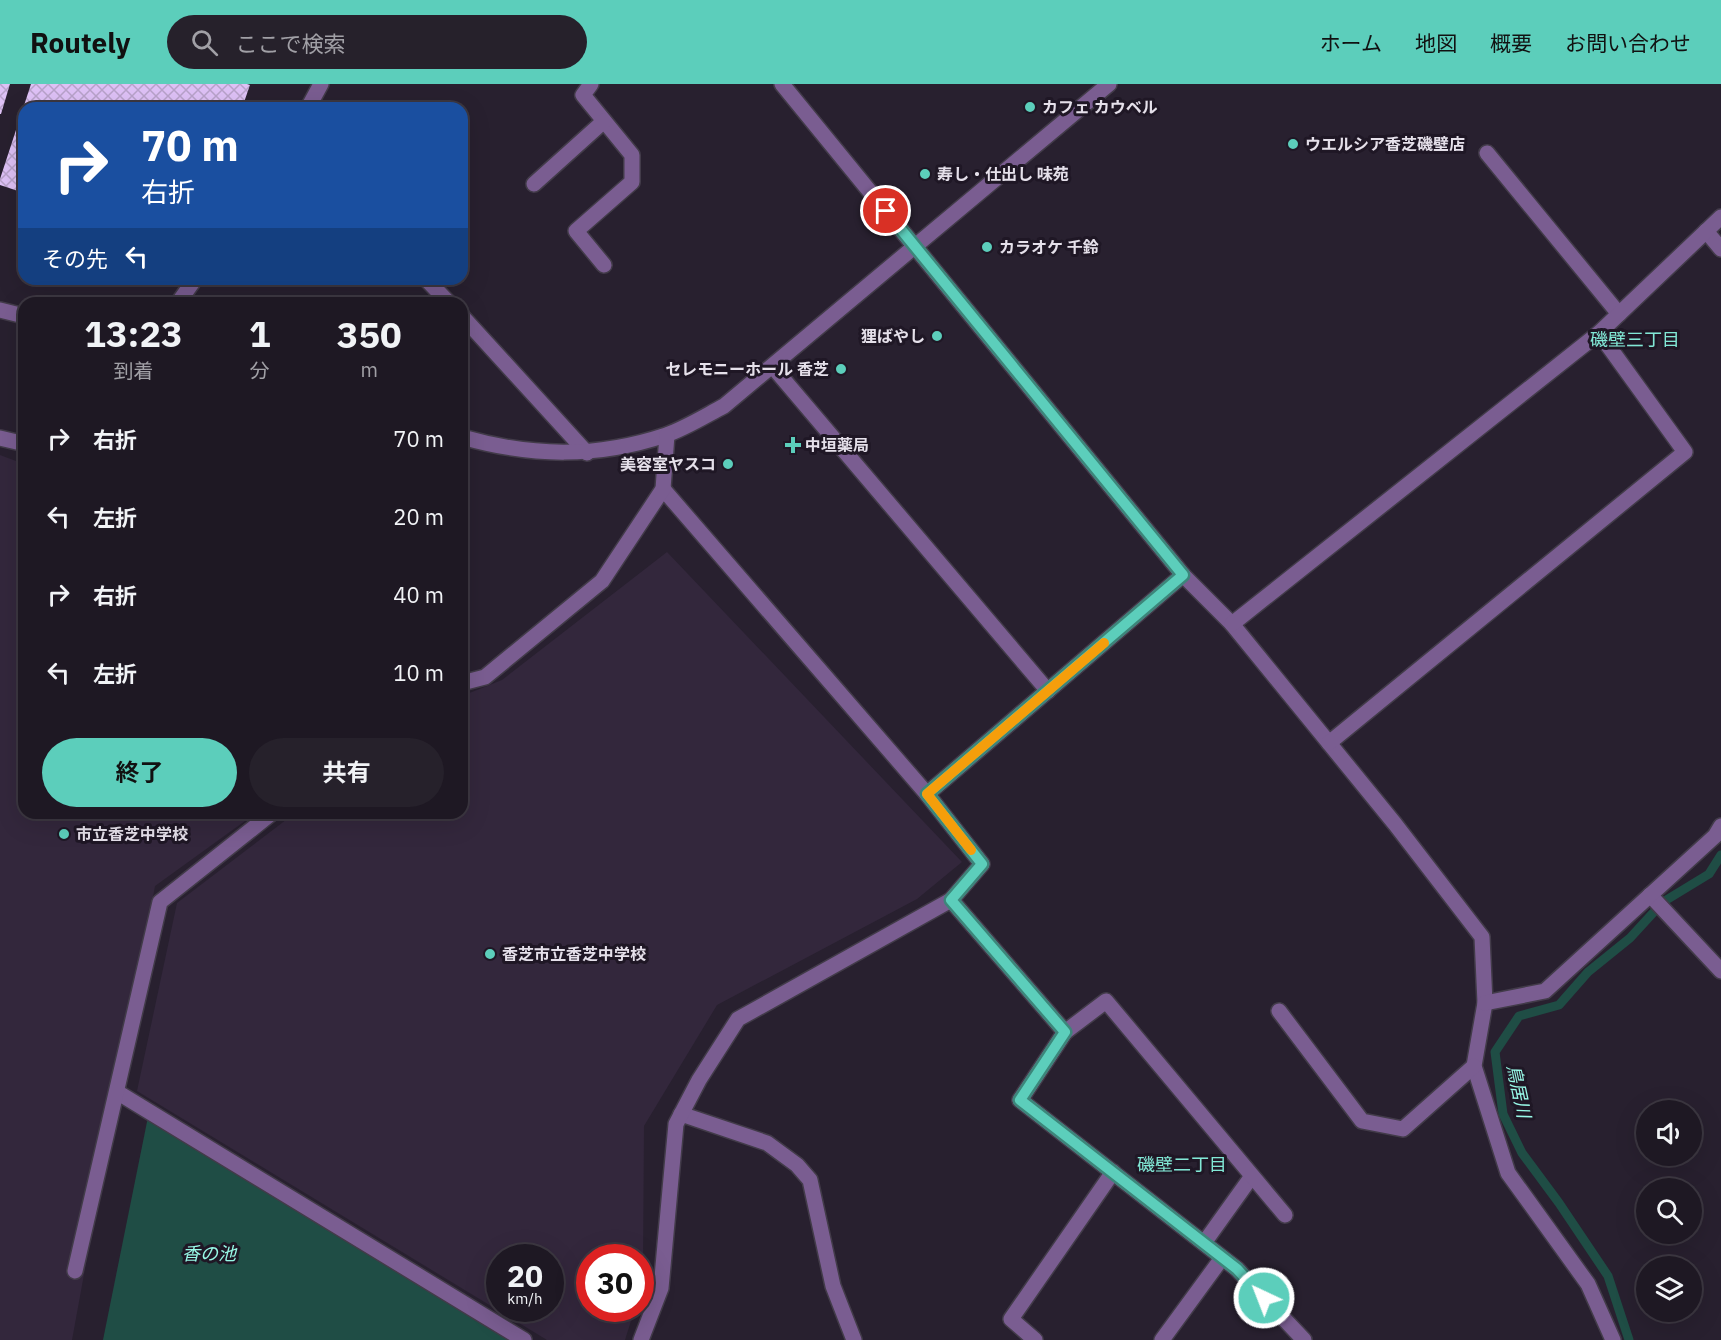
<!DOCTYPE html>
<html lang="ja">
<meta charset="utf-8">
<style>
body{margin:0;font-family:"IBM Plex Sans","Noto Sans JP",sans-serif;background:#26212b;color:#f1f3f6;height:100vh;display:flex;flex-direction:column;font-size:22px;white-space:nowrap}
*{box-sizing:border-box;margin:0}
p{font-size:20px;color:#a1a0a6}
.icon{flex:none;width:33px;height:33px;fill:none;stroke:currentColor;stroke-width:2;stroke-linecap:round;stroke-linejoin:round}
.map{position:relative;flex:1;overflow:hidden}
.side{position:absolute;left:18px;top:213px;width:450px;height:522px;display:flex;flex-direction:column;background:#1e1823;border-radius:18px;box-shadow:0 6px 24px #0002,0 0 0 2px #3c3741}
.side>*{flex:none}
.top-card{position:absolute;left:18px;top:18px;width:450px;height:183px;border-radius:18px;box-shadow:0 6px 24px #0002,0 0 0 2px #3c3741;background:#1a4fa0;color:#fff;overflow:hidden}
.tools{position:absolute;left:1636px;top:1016px;display:grid;gap:12px}
.tools a{display:grid;place-items:center;width:66px;height:66px;border-radius:50%;background:#1e1823;box-shadow:0 6px 24px #0002,0 0 0 2px #3c3741;font-size:30px}
.speed{position:absolute;left:486px;top:1160px;display:flex;gap:12px;font-size:30px;font-weight:700;text-align:center}
.speed>*{display:grid;place-content:center;width:78px;height:78px;border-radius:50%;background:#1e1823;box-shadow:0 6px 24px #0002,0 0 0 2px #3c3741;line-height:1}
.speed small{font-size:15px;font-weight:400}
.speed .limit{border:9px solid #d22;background:#fff;color:#111}
.pin{position:absolute;display:grid;place-items:center;width:51px;height:51px;color:#fff;margin:-26px;border:3px solid #fff;border-radius:50%;box-shadow:0 2px 6px #0007}
.me{position:absolute;width:66px;margin:-33px;rotate:317deg;stroke-linejoin:round;filter:drop-shadow(0 0 4px #0008)}
.turn{display:flex;align-items:center;gap:21px;height:126px;padding:0 24px;font-size:27px}
.turn .icon{width:78px;height:78px;stroke-width:2.5}
.turn b{display:block;font-size:42px;line-height:51px}
.then{display:flex;align-items:center;height:57px;padding:0 24px;background:#0003;gap:12px;font-size:22px}
.eta{display:flex;justify-content:space-evenly;align-items:center;height:102px;text-align:center}
.eta b{font-size:36px;font-weight:700;line-height:42px}
.cta{display:flex;gap:12px;margin-top:auto;padding:12px 24px}
.cta a{flex:1;height:69px;border-radius:36px;background:#5ccebb;color:#111;font-size:24px;font-weight:700;line-height:69px;text-align:center}
.cta a+a{background:#26212b;color:#f1f3f6}
ul{padding:0;list-style:none}
li{display:flex;align-items:center;gap:18px;height:78px;padding:0 24px}
li div{flex:1}
li b{display:block;font-size:22px}
li em{font-style:normal}
header{display:flex;align-items:center;gap:36px;box-sizing:border-box;height:84px;padding:0 30px;background:#5ccebb;color:#111}
header strong{font-size:28px}
nav{display:flex;gap:33px;margin-inline-start:auto;font-size:21px}
.search{width:420px;height:54px;background:#26212b;display:flex;align-items:center;gap:15px;box-sizing:border-box;padding:0 21px;border-radius:33px;color:#a1a0a6;font-size:22px}
.map>svg:first-child{display:block}
.built{fill:#33273c;fill-rule:evenodd}
.water{fill:#1f4d45}
.lines{fill:none;stroke-linecap:round;stroke-linejoin:round}
.stream{stroke:#1f4d45;stroke-width:9}
.building{fill:url(#building-cross-hatch)}
.minor-casing{stroke:#423b49;stroke-width:18}
.minor{stroke:#7a5d91;stroke-width:15}
.route-casing{stroke:#3c867a;stroke-width:15}
.route{stroke:#5ccebb;stroke-width:10}
.slow{stroke:#f59e0b;stroke-width:10}
.poi-dot{fill:#5ccebb;stroke:#1f1725;stroke-width:2}
.labels{text-anchor:middle;dominant-baseline:central;stroke-width:6;stroke-linejoin:round;paint-order:stroke}
.poi-label{font-size:16px;font-weight:bold;fill:#e5e0ea;stroke:#1f1725;text-anchor:start}
.neighbourhood-label{font-size:18px;fill:#82e8d6;stroke:#1f1725}
.water-label{font-size:18px;font-style:italic;fill:#98f9e7;stroke:#1f1725}
</style>
<header>
<strong>Routely</strong>
<div class="search"><svg class="icon" aria-label="search" viewBox="0 0 24 24"><circle cx="10" cy="10" r="6"/><path d="M15 15l6 6"/></svg>ここで検索</div>
<nav><a>ホーム</a><a>地図</a><a>概要</a><a>お問い合わせ</a></nav>
</header>
<div class="map">
<svg width="1721" height="1256" viewBox="0 0 1721 1256">
<defs>
<pattern id="building-cross-hatch" width="8" height="8" patternUnits="userSpaceOnUse" patternTransform="scale(1.5)"><rect width="8" height="8" fill="#dec1f6"/><path d="M0 0l8 8M0 8l8-8" fill="none" stroke="#b8a2ca"/></pattern>
</defs>
<rect width="100%" height="100%" fill="#28202f"/>
<g class="built">
<path d="M 0,371 L 24,380 L 24,729 L 256,729 L 155,802 L 72,1256 L 0,1256 Z"/>
<path d="M 667,468 L 962,778 L 917,815 L 717,921 L 644,1042 L 643,1183 L 641,1196 L 640,1173 L 590,1173 L 590,1224 L 635,1224 L 625,1256 L 547,1256 L 137,1007 L 177,819 L 295,729 L 462,729 L 462,612 L 502,596 ZM 500,1173 L 550,1173 L 550,1224 L 500,1224 Z"/>
</g>
<path class="water" d="M 149,1028 L 509,1256 L 103,1256 Z"/>
<g class="lines">
<path class="stream" d="M 1629,1256 L 1608,1192 L 1559,1119 L 1522,1069 L 1503,1030 L 1495,968 L 1519,932 L 1559,921 L 1588,888 L 1630,854 L 1663,818 L 1709,790 L 1721,771"/>
</g>
<g class="building">
<path d="M 0,0 L 10,0 L 1,30 L 0,30 Z"/>
<path d="M 31,0 L 247,0 L 250,1 L 242,24 L 24,24 L 24,109 L 0,101 L 0,95 Z"/>
</g>
<g class="lines">
<g class="minor-casing">
<g id="minor">
<path d="M 591,0 L 583,11 L 632,71 L 632,98 L 576,147 L 604,181"/>
<path d="M 782,0 L 1183,491 L 1232,540 L 1395,740 L 1482,853 L 1485,919 L 1474,982 L 1508,1089 L 1588,1200 L 1613,1256"/>
<path d="M 308,24 L 321,0"/>
<path d="M 1487,69 L 1619,230"/>
<path d="M 534,100 L 604,37"/>
<path d="M 1706,147 L 1721,165"/>
<path d="M 426,195 L 449,219"/>
<path d="M 178,219 L 195,195"/>
<path d="M 0,226 L 24,232"/>
<path d="M 462,232 L 587,369"/>
<path d="M 773,283 L 1048,607"/>
<path d="M 462,353 C 532,373 597,374 666,351 C 686,344 705,332 724,322 L 1109,0"/>
<path d="M 0,354 L 21,359 L 24,357"/>
<path d="M 663,405 L 927,710 L 1183,491"/>
<path d="M 1232,540 L 1599,249 L 1721,133"/>
<path d="M 462,599 L 485,593 L 602,497 L 663,405 L 667,351"/>
<path d="M 1329,659 L 1685,368 L 1599,249"/>
<path d="M 927,710 L 982,780 L 951,816"/>
<path d="M 1650,811 L 1721,887"/>
<path d="M 1485,919 L 1545,907 L 1715,752 L 1721,742"/>
<path d="M 1279,927 L 1362,1037 L 1403,1045 L 1474,982"/>
<path d="M 1065,948 L 1020,1016 L 1237,1185 L 1304,1256"/>
<path d="M 117,1008 L 524,1256"/>
<path d="M 681,1030 L 767,1059 L 797,1081 L 810,1096 L 833,1202 L 854,1256"/>
<path d="M 1204,1159 L 1252,1092"/>
<path d="M 75,1187 L 160,818 L 272,729"/>
<path d="M 641,1256 L 661,1204 L 676,1040 L 699,996 L 738,935 L 951,816 L 1065,948 L 1106,917 L 1285,1131"/>
<path d="M 1035,1256 L 1011,1235 L 1113,1088"/>
<path d="M 1162,1256 L 1222,1174"/>
</g>
</g>
<use href="#minor" class="minor"/>
</g>
<g class="lines">
<g class="route-casing">
<path id="route" d="M 886,127 L 1183,491 L 927,710 L 982,780 L 951,816 L 1065,948 L 1020,1016 L 1237,1185 L 1264,1214"/>
</g>
<use href="#route" class="route"/>
<path class="slow" d="M 971,766 L 927,710 L 1104,559"/>
</g>
<g class="poi-dot">
<circle cx="1030" cy="23" r="6"/>
<circle cx="1293" cy="60" r="6"/>
<circle cx="925" cy="90" r="6"/>
<circle cx="987" cy="163" r="6"/>
<circle cx="937" cy="252" r="6"/>
<circle cx="841" cy="285" r="6"/>
<path d="M790 352h6v6h6v6h-6v6h-6v-6h-6v-6h6z"/>
<circle cx="728" cy="380" r="6"/>
<circle cx="64" cy="750" r="6"/>
<circle cx="490" cy="870" r="6"/>
</g>
<g class="labels">
<g class="poi-label">
<text x="1042" y="23">カフェ カウベル</text>
<text x="1305" y="60">ウエルシア香芝磯壁店</text>
<text x="937" y="90">寿し・仕出し 味苑</text>
<text x="999" y="163">カラオケ 千鈴</text>
<text x="925" y="252" text-anchor="end">狸ばやし</text>
<text x="829" y="285" text-anchor="end">セレモニーホール 香芝</text>
<text x="805" y="361">中垣薬局</text>
<text x="716" y="380" text-anchor="end">美容室ヤスコ</text>
<text x="76" y="750">市立香芝中学校</text>
<text x="502" y="870">香芝市立香芝中学校</text>
</g>
<g class="neighbourhood-label">
<text x="1635" y="255">磯壁三丁目</text>
<text x="1182" y="1080">磯壁二丁目</text>
</g>
<g class="water-label">
<text transform="translate(1519 1007) rotate(78)">鳥居川</text>
<text x="209" y="1169">香の池</text>
</g>
</g>
</svg>
<div class="tools">
<a><svg class="icon" aria-label="sound" viewBox="0 0 24 24"><path d="M4 9h4l5-4v14l-5-4H4zM17 9q2 3 0 6"/></svg></a>
<a><svg class="icon" aria-label="search" viewBox="0 0 24 24"><circle cx="10" cy="10" r="6"/><path d="M15 15l6 6"/></svg></a>
<a><svg class="icon" aria-label="layers" viewBox="0 0 24 24"><path d="M12 4l9 5-9 5-9-5zM3 14l9 5 9-5"/></svg></a>
</div>
<div class="speed"><div>20<small>km/h</small></div><div class="limit">30</div></div>
<div class="pin" style="left:886px;top:127px;background:#d93025"><svg class="icon" aria-label="arrive" viewBox="0 0 24 24"><path d="M6 21V4h12l-3 4 3 4H6"/></svg></div>
<svg class="me" style="left:1264px;top:1214px" viewBox="-20 -20 40 40"><circle r="17" fill="#5ccebb" stroke="#fff" stroke-width="3"/><path d="M0-11L8 9 0 5-8 9z" fill="#fff"/></svg>
<div class="top-card">
<div class="turn"><svg class="icon" aria-label="right" viewBox="0 0 24 24"><path d="M7 20v-9h11M14 6l5 5-5 5"/></svg><div><b>70 m</b>右折</div></div>
<div class="then">その先<svg class="icon" aria-label="left" viewBox="0 0 24 24"><path d="M17 20v-9H6M10 6l-5 5 5 5"/></svg></div>
</div>
<section class="side">
<div class="eta">
<div><b>13:23</b><p>到着</p></div>
<div><b>1</b><p>分</p></div>
<div><b>350</b><p>m</p></div>
</div>
<ul>
<li><svg class="icon" aria-label="right" viewBox="0 0 24 24"><path d="M7 20v-9h11M14 6l5 5-5 5"/></svg><div><b>右折</b></div><em>70 m</em></li>
<li><svg class="icon" aria-label="left" viewBox="0 0 24 24"><path d="M17 20v-9H6M10 6l-5 5 5 5"/></svg><div><b>左折</b></div><em>20 m</em></li>
<li><svg class="icon" aria-label="right" viewBox="0 0 24 24"><path d="M7 20v-9h11M14 6l5 5-5 5"/></svg><div><b>右折</b></div><em>40 m</em></li>
<li><svg class="icon" aria-label="left" viewBox="0 0 24 24"><path d="M17 20v-9H6M10 6l-5 5 5 5"/></svg><div><b>左折</b></div><em>10 m</em></li>
</ul>
<div class="cta"><a>終了</a><a>共有</a></div>
</section>
</div>
